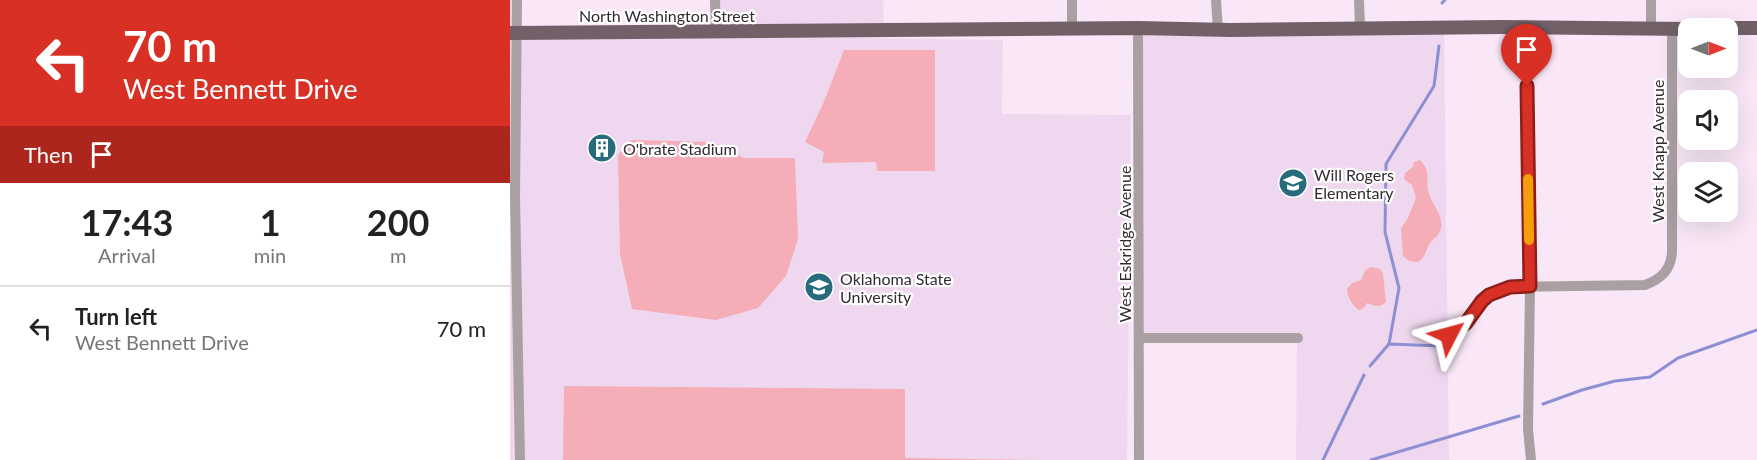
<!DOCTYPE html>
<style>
body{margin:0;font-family:Lato,sans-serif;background:#f2f2f2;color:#222;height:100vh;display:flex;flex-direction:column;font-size:22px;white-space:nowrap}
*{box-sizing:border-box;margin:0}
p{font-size:20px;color:#767676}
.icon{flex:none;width:33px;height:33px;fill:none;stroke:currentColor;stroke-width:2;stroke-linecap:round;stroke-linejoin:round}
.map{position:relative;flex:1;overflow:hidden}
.details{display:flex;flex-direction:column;background:#fff;width:510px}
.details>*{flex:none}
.top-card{background:#d93025;color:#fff;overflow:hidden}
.needle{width:39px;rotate:90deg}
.fabs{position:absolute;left:1168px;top:18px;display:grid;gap:12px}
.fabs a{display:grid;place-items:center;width:60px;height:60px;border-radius:12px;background:#fff;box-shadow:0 6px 24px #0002;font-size:30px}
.pin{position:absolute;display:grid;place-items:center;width:51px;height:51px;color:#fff;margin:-62px -26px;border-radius:50% 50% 50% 0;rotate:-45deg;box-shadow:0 0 6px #0007}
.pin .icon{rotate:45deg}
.me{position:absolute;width:66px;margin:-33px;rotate:51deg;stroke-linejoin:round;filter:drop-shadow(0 0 4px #0008)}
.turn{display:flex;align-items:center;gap:21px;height:126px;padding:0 24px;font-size:27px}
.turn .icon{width:78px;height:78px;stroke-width:2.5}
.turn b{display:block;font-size:42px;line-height:51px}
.then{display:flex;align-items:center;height:57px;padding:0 24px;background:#0003;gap:12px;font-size:22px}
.eta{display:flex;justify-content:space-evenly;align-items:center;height:102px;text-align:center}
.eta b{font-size:36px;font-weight:700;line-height:42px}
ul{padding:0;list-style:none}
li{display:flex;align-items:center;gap:18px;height:84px;padding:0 24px;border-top:2px solid #e0e0e0}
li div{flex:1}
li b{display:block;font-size:22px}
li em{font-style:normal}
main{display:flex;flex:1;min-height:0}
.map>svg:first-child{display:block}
.built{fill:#efd8ef}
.green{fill:#f5adb7}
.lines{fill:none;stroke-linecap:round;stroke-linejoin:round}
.stream{stroke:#8e8fd3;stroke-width:3}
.minor{stroke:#aaa0a4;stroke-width:10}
.major{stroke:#716068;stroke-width:14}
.route-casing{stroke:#8d1f18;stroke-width:15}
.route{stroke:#d93025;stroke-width:10}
.slow{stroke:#f59e0b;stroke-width:10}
.labels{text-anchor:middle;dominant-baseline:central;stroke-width:4.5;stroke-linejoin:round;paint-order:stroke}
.street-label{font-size:16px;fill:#322b31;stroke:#fff}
.poi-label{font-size:16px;fill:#322b31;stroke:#fff;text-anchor:start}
</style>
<main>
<section class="details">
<div class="top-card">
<div class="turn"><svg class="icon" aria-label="left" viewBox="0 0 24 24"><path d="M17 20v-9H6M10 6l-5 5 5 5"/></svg><div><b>70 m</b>West Bennett Drive</div></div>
<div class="then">Then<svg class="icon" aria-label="arrive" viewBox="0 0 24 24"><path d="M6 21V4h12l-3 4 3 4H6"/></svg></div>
</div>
<div class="eta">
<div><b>17:43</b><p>Arrival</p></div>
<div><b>1</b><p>min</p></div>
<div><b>200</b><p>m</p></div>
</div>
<ul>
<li><svg class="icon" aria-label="left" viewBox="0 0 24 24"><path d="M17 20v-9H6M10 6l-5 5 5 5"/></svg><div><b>Turn left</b><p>West Bennett Drive</p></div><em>70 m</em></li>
</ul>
</section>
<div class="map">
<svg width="1247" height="460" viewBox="0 0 1247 460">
<rect width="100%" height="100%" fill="#f9e7f8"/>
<g class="built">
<path d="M 0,0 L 6,0 L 7,33 L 493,40 L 492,114 L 621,115 L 617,460 L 0,460 Z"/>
<path d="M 206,0 L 373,0 L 374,29 L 206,31 Z"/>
<path d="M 629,29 L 934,29 L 939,460 L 786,460 L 787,336 L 630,338 Z"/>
</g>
<g class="green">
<path d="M 334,50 L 425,50 L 425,171 L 367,171 L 366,162 L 312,163 L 314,152 L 295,142 L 313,104 Z"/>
<path d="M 121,140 L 203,142 L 234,158 L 285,158 L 288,239 L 276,276 L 248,308 L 206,320 L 122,309 L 110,254 L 108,155 Z"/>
<path d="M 910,160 C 923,173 914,181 919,194 C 923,207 937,219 929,233 C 927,238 922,239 920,243 C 915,251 916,257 908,262 L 899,261 L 893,256 L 891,228 L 898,218 L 906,198 L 902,185 L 894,179 L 895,173 L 903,167 L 904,162 Z"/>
<path d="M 860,267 L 870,269 L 873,274 L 876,302 C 870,308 864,306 857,303 L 854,308 L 849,310 C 843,307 837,296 837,289 L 842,283 L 851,280 L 855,271 Z"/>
<path d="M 54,386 L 395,389 L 395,458 L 530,460 L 53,460 Z"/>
</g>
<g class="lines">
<g class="stream">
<path d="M 932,3 L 935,0"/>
<path d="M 879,344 L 889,288 L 875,232 L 876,164 L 924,86 L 929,46"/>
<path d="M 860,366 L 879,344 L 931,346"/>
<path d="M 1033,404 L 1072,390 L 1105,381 L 1140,377 L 1168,358 L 1247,330"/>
<path d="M 813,460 L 854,375"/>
<path d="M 861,460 L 1009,416"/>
</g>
<g class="minor">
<path d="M 7,0 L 5,196 L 10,460"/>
<path d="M 205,0 L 206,32"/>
<path d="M 706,0 L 708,30"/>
<path d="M 849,0 L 850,27"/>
<path d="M 1016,27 L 1020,286 L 1018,429 L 1021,460"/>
<path d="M 628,28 L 629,460"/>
<path d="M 562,29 L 562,0"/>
<path d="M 1141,29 L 1141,0"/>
<path d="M 939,335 C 967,318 965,296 1000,287 L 1135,285 C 1151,279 1161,270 1162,252 L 1162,29"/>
<path d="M 629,338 L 788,338"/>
</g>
<g class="major">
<path d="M 1197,28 L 1247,28"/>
<path d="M 0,33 L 628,28 L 720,30 L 991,27 L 1179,29"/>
</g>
</g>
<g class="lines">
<g class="route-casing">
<path id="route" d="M 939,335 L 956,323 L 972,301 L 979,295 L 1000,287 L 1020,286 L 1017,86"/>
</g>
<use href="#route" class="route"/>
<path class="slow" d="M 1018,179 L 1019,240"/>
</g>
<defs>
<g id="building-disc" transform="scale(1.5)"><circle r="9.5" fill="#276b7c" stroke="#fff"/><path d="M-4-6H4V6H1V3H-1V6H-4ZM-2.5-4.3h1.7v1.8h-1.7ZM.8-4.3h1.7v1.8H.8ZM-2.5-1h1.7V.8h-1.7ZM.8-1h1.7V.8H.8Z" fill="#fff"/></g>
<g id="school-disc" transform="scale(1.5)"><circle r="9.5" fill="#276b7c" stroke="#fff"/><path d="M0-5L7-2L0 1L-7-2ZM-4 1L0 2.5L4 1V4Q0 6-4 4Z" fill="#fff"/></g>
<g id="university-disc" transform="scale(1.5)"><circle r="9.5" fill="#276b7c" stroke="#fff"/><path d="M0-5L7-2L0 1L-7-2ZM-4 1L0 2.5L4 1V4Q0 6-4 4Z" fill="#fff"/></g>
</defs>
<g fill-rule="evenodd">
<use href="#building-disc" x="92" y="148"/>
<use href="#school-disc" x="783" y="183"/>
<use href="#university-disc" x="309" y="287"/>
</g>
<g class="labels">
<g class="street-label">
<text x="157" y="15">North Washington Street</text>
<text transform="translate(1147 151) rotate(-90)">West Knapp Avenue</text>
<text transform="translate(614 244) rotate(-90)">West Eskridge Avenue</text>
</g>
<g class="poi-label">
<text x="113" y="148">O'brate Stadium</text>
<text x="804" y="174">Will Rogers<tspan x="804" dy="18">Elementary</tspan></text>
<text x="330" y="278">Oklahoma State<tspan x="330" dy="18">University</tspan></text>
</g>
</g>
</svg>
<div class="fabs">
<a><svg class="needle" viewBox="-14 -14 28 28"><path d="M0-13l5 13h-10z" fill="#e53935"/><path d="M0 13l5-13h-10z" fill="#767676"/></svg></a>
<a><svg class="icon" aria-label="sound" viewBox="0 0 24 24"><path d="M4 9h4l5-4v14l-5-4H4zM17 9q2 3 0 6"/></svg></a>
<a><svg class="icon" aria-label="layers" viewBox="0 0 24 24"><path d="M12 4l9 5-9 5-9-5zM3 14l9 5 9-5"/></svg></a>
</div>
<div class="pin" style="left:1017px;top:86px;background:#d93025"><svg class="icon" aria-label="arrive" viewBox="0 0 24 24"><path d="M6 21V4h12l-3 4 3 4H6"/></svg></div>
<svg class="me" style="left:939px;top:335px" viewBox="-20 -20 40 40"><path d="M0-17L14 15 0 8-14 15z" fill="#d93025" stroke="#fff" stroke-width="4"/></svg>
</div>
</main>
